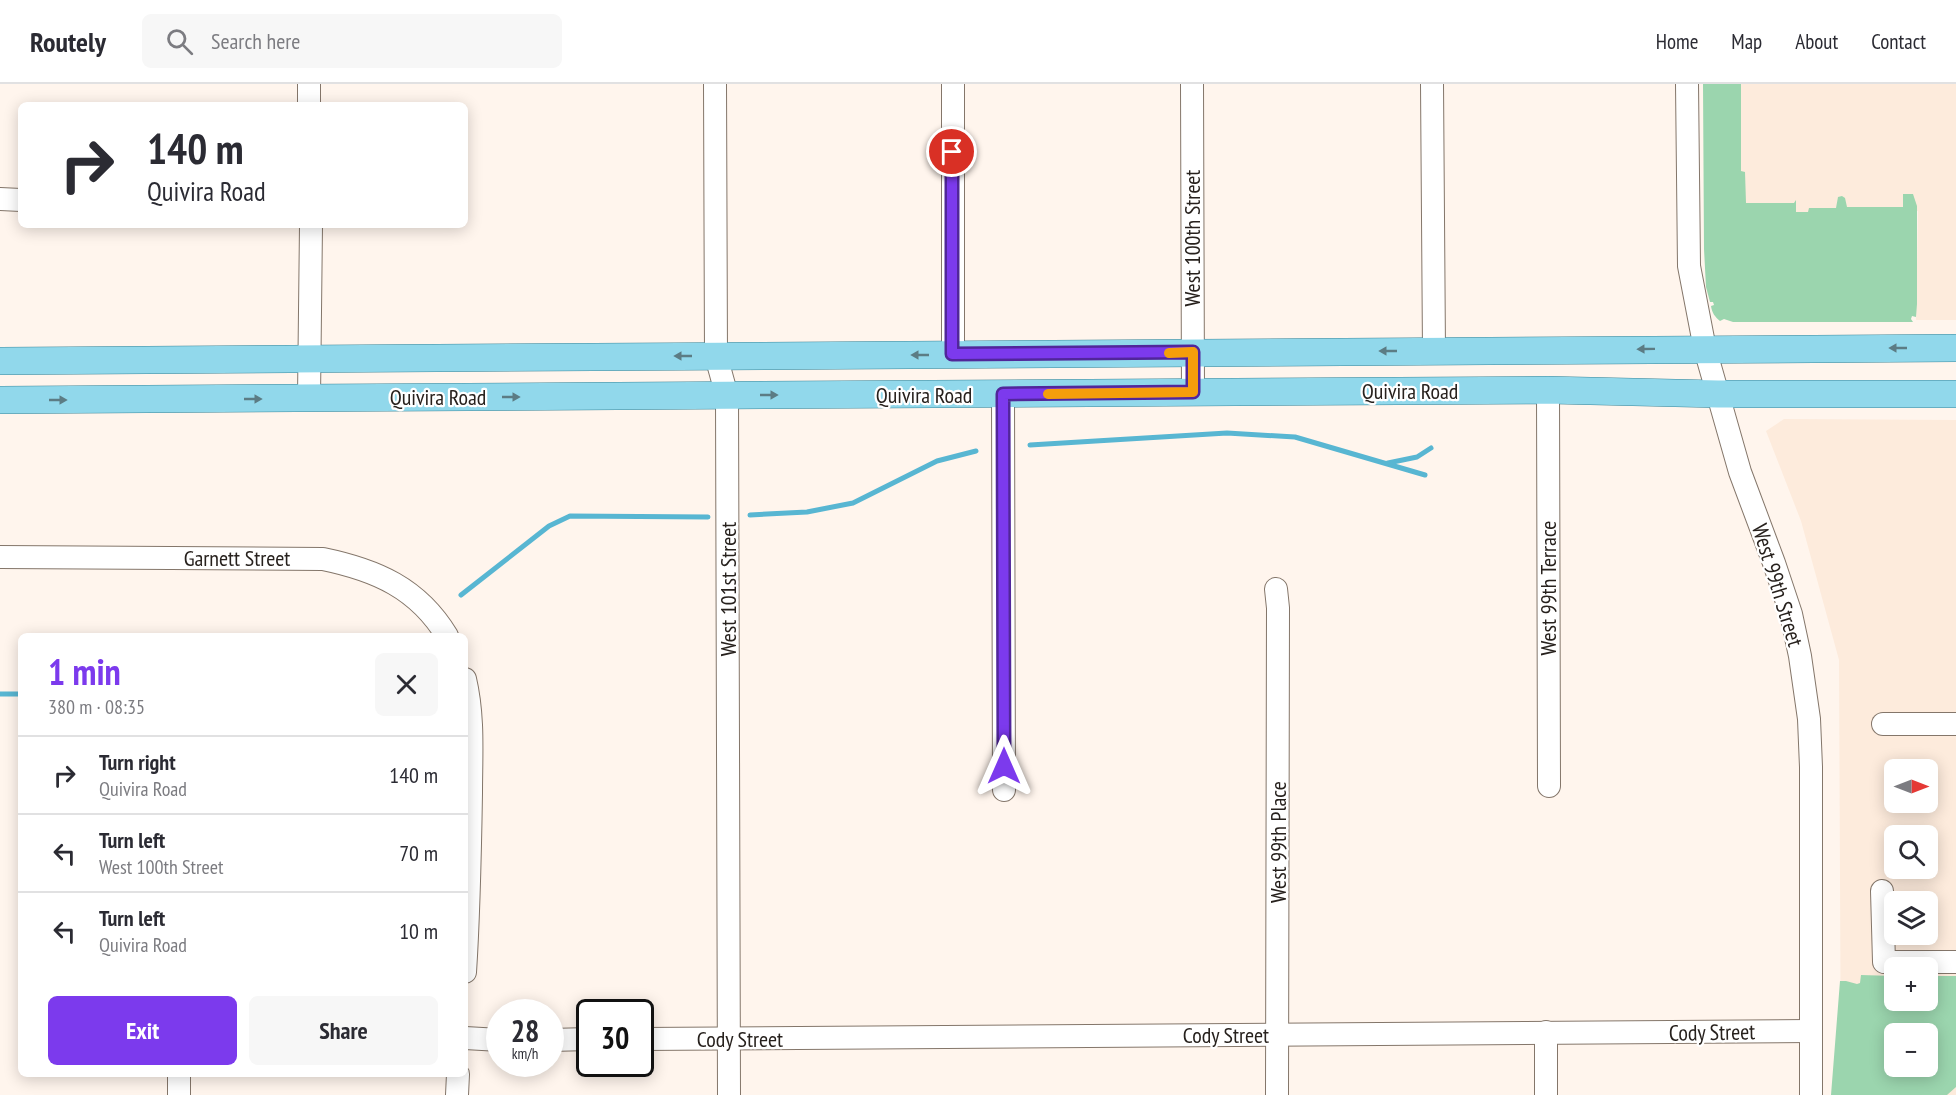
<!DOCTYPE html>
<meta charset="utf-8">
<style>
body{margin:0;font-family:"PT Sans Narrow",sans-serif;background:#f7f7f7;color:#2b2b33;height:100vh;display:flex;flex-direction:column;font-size:22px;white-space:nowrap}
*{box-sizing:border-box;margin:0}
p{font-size:20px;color:#7c7c81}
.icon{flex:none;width:33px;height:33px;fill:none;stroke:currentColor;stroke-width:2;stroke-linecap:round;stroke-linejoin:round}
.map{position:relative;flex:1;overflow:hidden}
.sheet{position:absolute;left:18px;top:549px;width:450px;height:444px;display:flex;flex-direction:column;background:#fff;border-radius:9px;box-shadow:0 3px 15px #0003}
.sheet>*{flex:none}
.hud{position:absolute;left:18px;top:18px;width:450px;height:126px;border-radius:9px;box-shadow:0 3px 15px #0003;background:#fff;color:#2b2b33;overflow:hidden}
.needle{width:39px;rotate:90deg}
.fabs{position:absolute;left:1884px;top:675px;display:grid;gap:12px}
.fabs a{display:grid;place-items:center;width:54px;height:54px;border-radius:9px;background:#fff;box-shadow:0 3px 15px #0003;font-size:30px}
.speed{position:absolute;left:486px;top:915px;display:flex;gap:12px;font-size:30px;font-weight:700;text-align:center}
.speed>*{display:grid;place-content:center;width:78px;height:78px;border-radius:50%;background:#fff;box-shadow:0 3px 15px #0003;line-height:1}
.speed small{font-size:15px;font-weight:400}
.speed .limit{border:3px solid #111;border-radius:9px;background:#fff;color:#111}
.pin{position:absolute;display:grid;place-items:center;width:51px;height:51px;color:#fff;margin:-26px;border:3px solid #fff;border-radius:50%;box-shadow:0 2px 6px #0007}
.me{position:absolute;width:66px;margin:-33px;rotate:0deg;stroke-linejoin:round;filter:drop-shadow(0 0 4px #0008)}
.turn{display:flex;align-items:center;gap:21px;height:126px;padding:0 30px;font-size:27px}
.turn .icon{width:78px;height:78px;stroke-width:2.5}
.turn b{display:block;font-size:42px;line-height:51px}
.round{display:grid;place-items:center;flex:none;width:63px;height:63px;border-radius:9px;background:#f7f7f7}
.summary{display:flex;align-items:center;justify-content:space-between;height:102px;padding:0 30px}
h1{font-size:36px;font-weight:800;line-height:45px;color:#7c3aed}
.primary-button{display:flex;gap:12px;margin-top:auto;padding:12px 30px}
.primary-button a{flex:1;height:69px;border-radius:9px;background:#7c3aed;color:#fff;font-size:24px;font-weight:800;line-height:69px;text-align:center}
.primary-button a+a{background:#f7f7f7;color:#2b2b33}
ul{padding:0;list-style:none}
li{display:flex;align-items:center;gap:18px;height:78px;padding:0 30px;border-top:2px solid #e1e1e2}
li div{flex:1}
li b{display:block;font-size:22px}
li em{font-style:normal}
header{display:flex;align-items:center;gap:36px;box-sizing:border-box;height:84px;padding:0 30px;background:#fff;border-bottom:2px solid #e1e1e2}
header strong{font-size:28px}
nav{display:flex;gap:33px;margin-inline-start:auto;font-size:21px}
.search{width:420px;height:54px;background:#f7f7f7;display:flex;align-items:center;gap:15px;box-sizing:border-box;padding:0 21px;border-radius:9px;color:#7c7c81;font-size:22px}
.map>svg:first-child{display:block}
.built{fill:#fdebdc;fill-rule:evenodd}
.green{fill:#9bd5ae;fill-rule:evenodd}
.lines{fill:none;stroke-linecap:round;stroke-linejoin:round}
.stream{stroke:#58b6d2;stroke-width:5}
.minor-casing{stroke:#84766a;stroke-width:24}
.major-casing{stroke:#3c879a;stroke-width:28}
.minor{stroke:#fff;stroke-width:22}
.major{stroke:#91d8eb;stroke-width:27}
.oneway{fill:#5c7c84}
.route-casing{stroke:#51269a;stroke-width:15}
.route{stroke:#7c3aed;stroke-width:10}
.slow{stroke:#f59e0b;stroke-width:10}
.labels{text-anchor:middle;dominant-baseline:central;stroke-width:4.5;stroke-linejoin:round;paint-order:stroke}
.street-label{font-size:22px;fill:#27211d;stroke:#fff}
</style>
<header>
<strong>Routely</strong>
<div class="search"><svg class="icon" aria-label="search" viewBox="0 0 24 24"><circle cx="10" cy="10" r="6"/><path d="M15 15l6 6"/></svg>Search here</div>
<nav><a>Home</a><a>Map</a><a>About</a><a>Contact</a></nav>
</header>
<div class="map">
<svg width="1956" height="1011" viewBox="0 0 1956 1011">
<rect width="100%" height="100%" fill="#fff5ed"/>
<g class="built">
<path d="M 1738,0 L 1956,0 L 1956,236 L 1916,236 L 1918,127 L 1797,132 L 1737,122 Z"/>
<path d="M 1784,335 L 1956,336 L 1956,1011 L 1841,1011 L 1839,576 L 1801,437 L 1766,347 ZM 1894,686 L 1928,686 L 1928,718 L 1894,718 ZM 1894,752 L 1928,752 L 1928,784 L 1894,784 ZM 1894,818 L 1928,818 L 1928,850 L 1894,850 ZM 1894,884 L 1928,884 L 1928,916 L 1894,916 ZM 1894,950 L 1928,950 L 1928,982 L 1894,982 Z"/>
</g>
<g class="green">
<path d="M 1703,0 L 1741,0 L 1741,87 L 1745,88 L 1746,119 L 1794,119 L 1796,116 L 1796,128 L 1808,128 L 1809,124 L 1836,124 L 1838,113 L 1842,112 L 1845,114 L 1847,123 L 1903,123 L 1903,110 L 1913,110 L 1917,122 L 1917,220 L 1916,233 L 1912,232 L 1911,235 L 1913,238 L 1733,238 L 1724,235 L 1720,237 C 1715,233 1712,229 1711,222 L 1714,221 L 1713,218 L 1710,218 L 1706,203 L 1704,165 Z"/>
<path d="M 1861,891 L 1894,892 L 1894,916 L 1928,916 L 1928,892 L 1956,892 L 1956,1003 L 1947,1011 L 1831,1011 L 1840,897 L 1846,897 L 1857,900 L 1860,899 ZM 1894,950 L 1928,950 L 1928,982 L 1894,982 Z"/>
</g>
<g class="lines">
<g class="stream">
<path d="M 1030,361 L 1227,349 L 1295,353 L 1425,391"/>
<path d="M 1388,379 L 1417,373 L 1431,364"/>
<path d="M 750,431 L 807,428 L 853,419 L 937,377 L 976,367"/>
<path d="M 461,511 L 549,442 L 570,432 L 708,433"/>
<path d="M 0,610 L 21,610"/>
</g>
<g class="minor-casing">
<g id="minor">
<path d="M 309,0 L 309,21"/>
<path d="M 715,0 L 716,272 L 727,312 L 729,1011"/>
<path d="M 953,0 L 953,270"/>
<path d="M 1192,0 L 1193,308"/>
<path d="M 1432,0 L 1434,267"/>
<path d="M 1687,0 L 1689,182 L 1705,265 L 1740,388 L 1774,479 L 1791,530 L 1800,572 L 1809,635 L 1811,683 L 1811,1011"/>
<path d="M 0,115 L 21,116"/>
<path d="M 1548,306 L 1549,702"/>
<path d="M 1003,310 L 1004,706"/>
<path d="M 309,314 L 311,141"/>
<path d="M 0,473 L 323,475 C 376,486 418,504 447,552"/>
<path d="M 1276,505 L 1278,524 L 1277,1011"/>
<path d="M 465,595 C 474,633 471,672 471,709 C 470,769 469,828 465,888"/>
<path d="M 1883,640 L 1956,640"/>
<path d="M 1882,807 L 1884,878 L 1956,878"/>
<path d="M 465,954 L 500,956"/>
<path d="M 640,955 L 1811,947"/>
<path d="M 550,956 L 590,955"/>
<path d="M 179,1011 L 179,990"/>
<path d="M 457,1011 L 458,990"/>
<path d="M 1546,1011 L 1546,948"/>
</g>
</g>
<g class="major-casing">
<g id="major">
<path d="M 0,277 L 1956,264"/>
<path d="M 0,316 L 1548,306 L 1718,310 L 1956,310"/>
</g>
</g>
<use href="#minor" class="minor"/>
<use href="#major" class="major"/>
</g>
<defs><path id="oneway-solid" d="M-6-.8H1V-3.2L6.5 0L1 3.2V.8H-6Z" transform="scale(1.5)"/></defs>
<g class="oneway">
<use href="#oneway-solid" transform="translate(1898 264) rotate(180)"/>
<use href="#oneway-solid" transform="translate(1646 265) rotate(179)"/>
<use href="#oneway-solid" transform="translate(1388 267) rotate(180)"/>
<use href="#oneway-solid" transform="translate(920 271) rotate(180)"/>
<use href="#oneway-solid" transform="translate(683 272) rotate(180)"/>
<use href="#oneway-solid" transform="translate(769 311)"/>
<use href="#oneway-solid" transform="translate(511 313)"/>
<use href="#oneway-solid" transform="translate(253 315)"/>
<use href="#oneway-solid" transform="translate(58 316)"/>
</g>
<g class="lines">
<g class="route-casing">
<path id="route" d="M 952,68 L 952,270 L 1193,268 L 1193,308 L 1003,310 L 1004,682"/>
</g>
<use href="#route" class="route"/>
<path class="slow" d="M 1048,310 L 1193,308 L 1193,268 L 1169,269"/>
</g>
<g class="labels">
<g class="street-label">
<text transform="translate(1192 154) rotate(-90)">West 100th Street</text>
<text x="1410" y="307">Quivira Road</text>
<text x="924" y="311">Quivira Road</text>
<text x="438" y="313">Quivira Road</text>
<text x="237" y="474">Garnett Street</text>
<text transform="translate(1778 501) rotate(73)">West 99th Street</text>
<text transform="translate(1548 504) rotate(-90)">West 99th Terrace</text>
<text transform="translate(728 505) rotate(-90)">West 101st Street</text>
<text transform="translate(1278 758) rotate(-90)">West 99th Place</text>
<text transform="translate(1712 948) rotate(-1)">Cody Street</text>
<text x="1226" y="951">Cody Street</text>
<text x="740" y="955">Cody Street</text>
</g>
</g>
</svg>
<div class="fabs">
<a><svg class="needle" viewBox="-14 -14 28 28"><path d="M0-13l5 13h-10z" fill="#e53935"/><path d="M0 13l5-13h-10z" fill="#7c7c81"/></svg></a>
<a><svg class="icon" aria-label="search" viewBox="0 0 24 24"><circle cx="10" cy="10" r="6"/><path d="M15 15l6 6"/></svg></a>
<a><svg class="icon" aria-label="layers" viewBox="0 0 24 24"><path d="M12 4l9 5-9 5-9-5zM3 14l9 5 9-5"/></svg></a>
<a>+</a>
<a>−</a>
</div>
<div class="speed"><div>28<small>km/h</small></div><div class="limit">30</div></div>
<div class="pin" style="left:952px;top:68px;background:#d93025"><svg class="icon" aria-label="arrive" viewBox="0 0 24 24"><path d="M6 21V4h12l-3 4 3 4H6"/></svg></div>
<svg class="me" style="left:1004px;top:682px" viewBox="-20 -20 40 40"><path d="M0-17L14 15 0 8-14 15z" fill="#7c3aed" stroke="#fff" stroke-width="4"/></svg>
<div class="hud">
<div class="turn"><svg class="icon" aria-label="right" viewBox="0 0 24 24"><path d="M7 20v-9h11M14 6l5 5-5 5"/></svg><div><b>140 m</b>Quivira Road</div></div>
</div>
<section class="sheet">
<div class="summary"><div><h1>1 min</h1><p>380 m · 08:35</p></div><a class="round"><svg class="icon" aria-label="close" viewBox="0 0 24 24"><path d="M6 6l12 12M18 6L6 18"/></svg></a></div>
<ul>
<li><svg class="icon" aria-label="right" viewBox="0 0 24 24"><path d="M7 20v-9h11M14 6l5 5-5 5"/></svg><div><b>Turn right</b><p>Quivira Road</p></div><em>140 m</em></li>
<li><svg class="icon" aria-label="left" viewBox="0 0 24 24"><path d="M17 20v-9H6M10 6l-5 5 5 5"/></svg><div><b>Turn left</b><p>West 100th Street</p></div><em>70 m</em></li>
<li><svg class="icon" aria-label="left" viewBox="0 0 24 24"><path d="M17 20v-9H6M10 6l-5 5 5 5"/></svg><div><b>Turn left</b><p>Quivira Road</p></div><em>10 m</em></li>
</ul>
<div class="primary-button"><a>Exit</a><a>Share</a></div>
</section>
</div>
